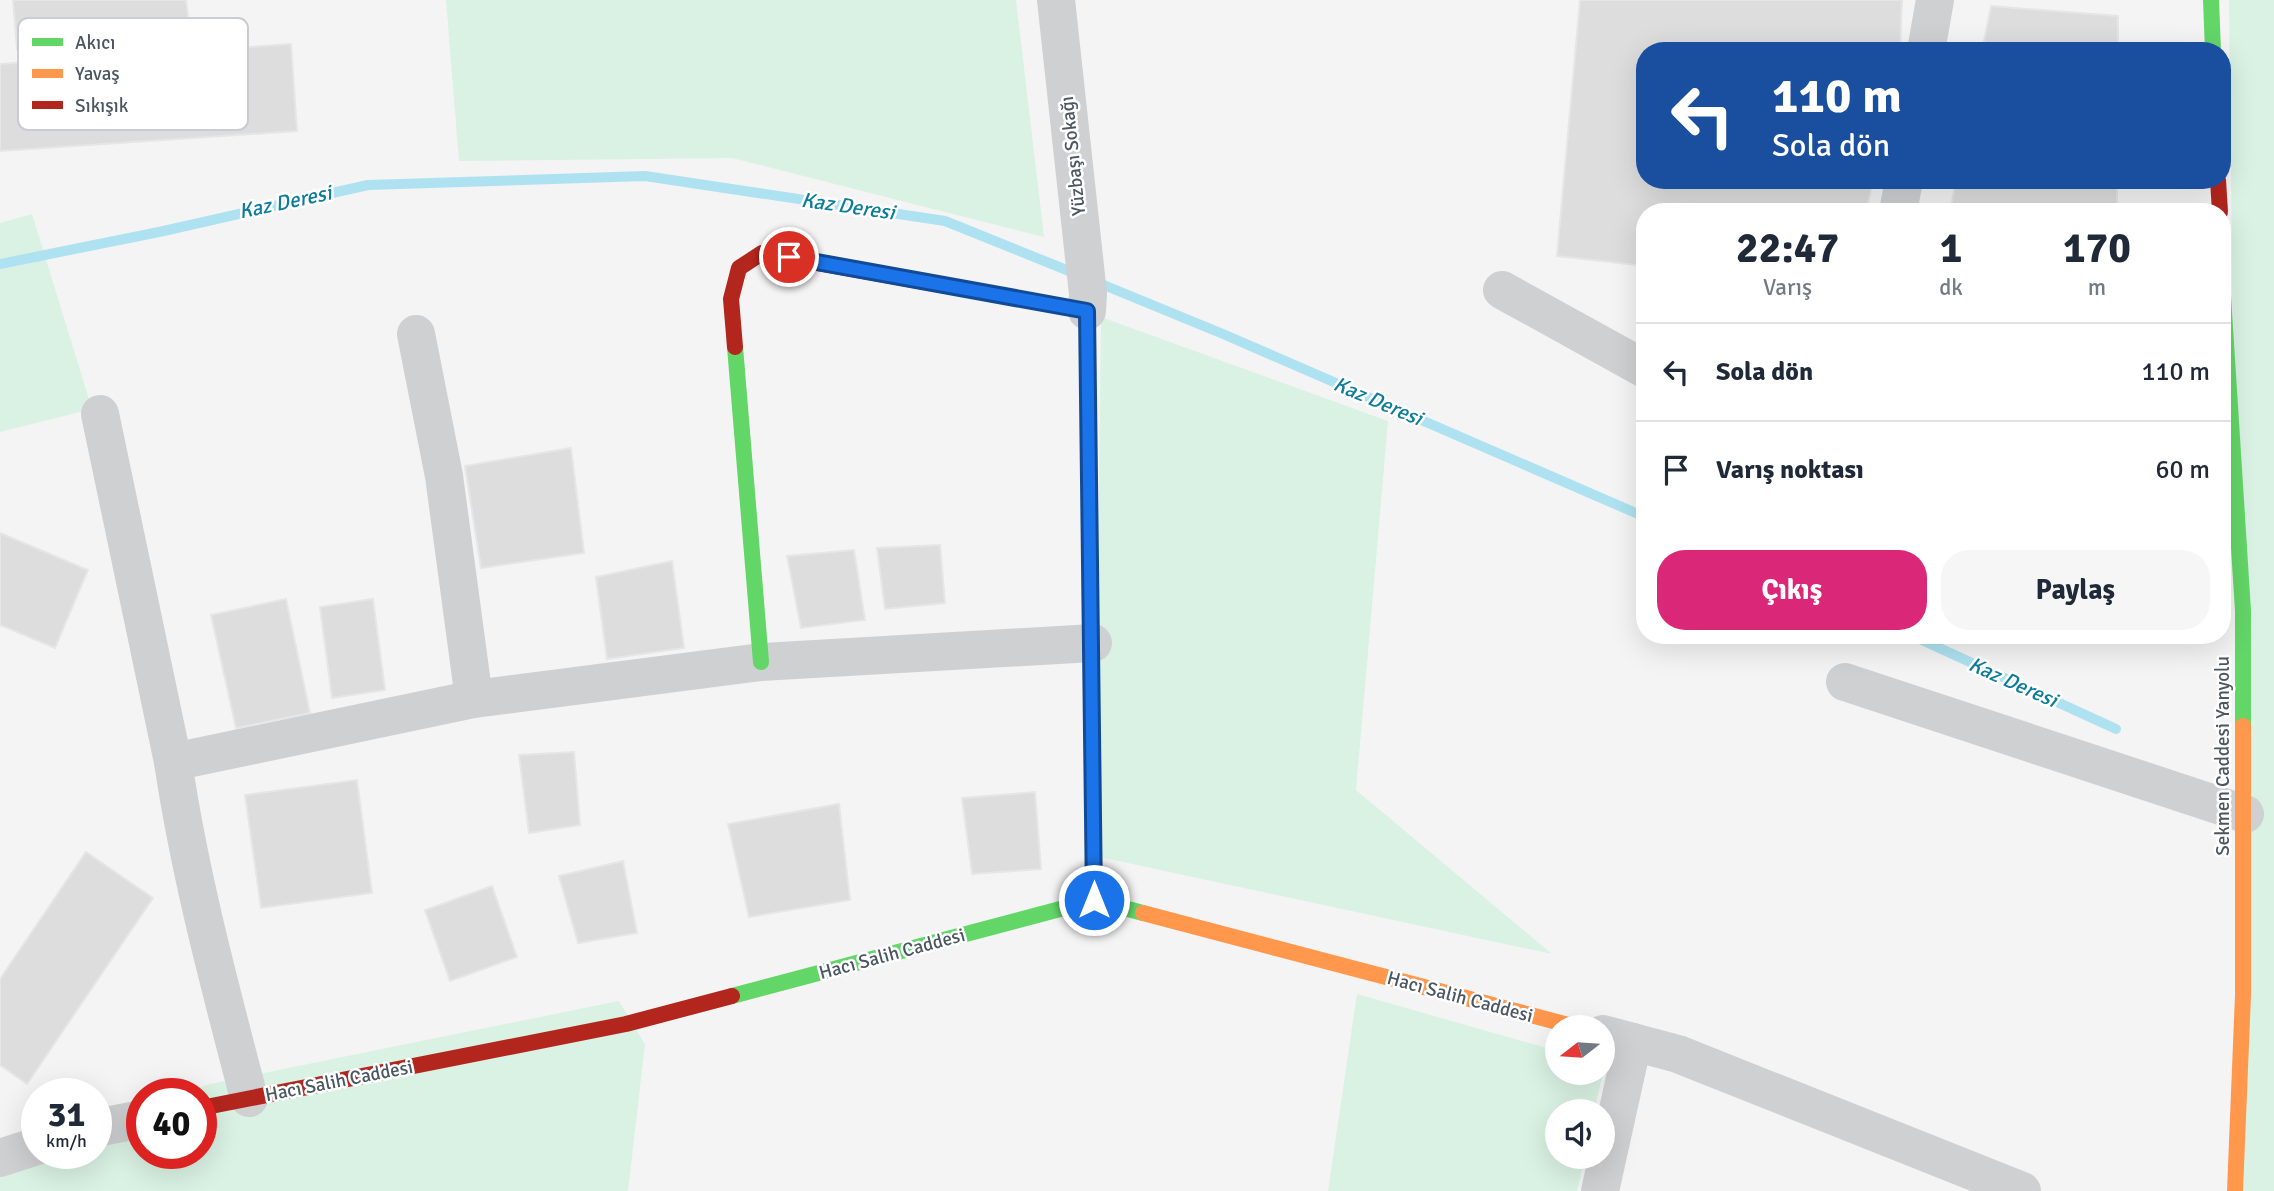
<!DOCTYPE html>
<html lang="tr">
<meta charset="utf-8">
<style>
body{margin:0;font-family:Signika,sans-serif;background:#f6f6f7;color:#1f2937;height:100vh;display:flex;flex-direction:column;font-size:26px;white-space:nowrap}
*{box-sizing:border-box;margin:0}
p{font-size:23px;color:#747a83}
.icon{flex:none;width:38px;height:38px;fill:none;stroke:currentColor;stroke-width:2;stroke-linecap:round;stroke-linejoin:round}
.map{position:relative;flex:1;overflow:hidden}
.side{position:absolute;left:1636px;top:203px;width:595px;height:441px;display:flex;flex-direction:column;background:#fff;border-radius:28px;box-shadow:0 7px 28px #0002}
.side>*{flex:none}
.guide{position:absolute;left:1636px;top:42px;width:595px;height:147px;border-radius:28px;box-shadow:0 7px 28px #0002;background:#1a4fa0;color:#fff;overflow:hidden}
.needle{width:46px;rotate:253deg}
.controls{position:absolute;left:1545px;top:1015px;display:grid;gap:14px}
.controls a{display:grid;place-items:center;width:70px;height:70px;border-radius:50%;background:#fff;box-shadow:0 7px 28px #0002;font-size:35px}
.speed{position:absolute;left:21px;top:1078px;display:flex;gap:14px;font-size:35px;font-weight:700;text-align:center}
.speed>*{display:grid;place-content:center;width:91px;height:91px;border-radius:50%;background:#fff;box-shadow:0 7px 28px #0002;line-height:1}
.speed small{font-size:18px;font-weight:400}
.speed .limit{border:10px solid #d22;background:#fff;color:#111}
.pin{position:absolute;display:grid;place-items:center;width:60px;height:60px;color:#fff;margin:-30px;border:4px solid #fff;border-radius:50%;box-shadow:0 2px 7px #0007}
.me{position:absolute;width:77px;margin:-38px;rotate:0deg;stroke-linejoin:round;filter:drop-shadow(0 0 5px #0008)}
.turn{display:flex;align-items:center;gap:24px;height:147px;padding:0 21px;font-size:32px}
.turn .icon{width:91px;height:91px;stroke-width:2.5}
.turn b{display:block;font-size:49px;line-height:60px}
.eta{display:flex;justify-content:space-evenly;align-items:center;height:119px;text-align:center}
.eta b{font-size:42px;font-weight:800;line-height:49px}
.cta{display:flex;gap:14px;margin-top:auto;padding:14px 21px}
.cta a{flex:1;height:80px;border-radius:28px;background:#db2777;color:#fff;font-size:28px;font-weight:800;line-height:80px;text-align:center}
.cta a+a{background:#f6f6f7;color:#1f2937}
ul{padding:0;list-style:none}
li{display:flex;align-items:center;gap:21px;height:98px;padding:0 21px;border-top:2px solid #e0e1e3}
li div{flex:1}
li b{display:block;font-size:26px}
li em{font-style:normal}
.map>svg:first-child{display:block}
.green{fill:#d9f2e3}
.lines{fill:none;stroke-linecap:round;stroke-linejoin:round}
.stream{stroke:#aee2f0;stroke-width:10}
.building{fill:#ddddde;stroke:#e5e6e7;stroke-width:2}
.street{stroke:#ced0d2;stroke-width:38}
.fast{stroke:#63d668;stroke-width:16}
.slow{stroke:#ff974d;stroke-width:16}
.jam{stroke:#b3261e;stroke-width:16}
.route-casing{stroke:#114b97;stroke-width:18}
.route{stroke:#1a73e8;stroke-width:12}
.labels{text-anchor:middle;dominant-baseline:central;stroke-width:5;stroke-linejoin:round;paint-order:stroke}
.street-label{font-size:19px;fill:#4a5661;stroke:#fff}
.water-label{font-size:21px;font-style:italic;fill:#0c7c9b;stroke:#fff}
.key{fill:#fff;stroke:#c9ccd0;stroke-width:2}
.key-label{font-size:19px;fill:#4a5661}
</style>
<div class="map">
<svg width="2274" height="1191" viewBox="0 0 2274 1191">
<rect width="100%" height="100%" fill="#f4f4f4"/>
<g class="green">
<path d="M 446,0 L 1016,0 L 1044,237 L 732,158 L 459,161 Z"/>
<path d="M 2229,0 L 2274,0 L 2274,1191 L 2239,1191 L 2235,539 Z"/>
<path d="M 32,214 L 92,409 L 0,432 L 0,223 Z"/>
<path d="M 1101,317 L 1388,421 L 1356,790 L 1552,954 L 1095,856 Z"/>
<path d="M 1357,994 L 1557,1051 L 1558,1073 L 1603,1073 L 1594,1111 L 1558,1111 L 1558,1157 L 1585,1157 L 1577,1191 L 1328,1191 Z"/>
<path d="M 619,1001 L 645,1044 L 628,1191 L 0,1191 L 0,1154 L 96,1153 L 96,1122 L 142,1107 L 142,1153 L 201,1153 L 201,1094 L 180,1094 L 210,1084 Z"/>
</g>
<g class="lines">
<g class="stream">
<path d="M 0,264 L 159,232 L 368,185 L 645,176 L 945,221 L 1079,275"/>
<path d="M 1094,281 L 1223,334 L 1645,517"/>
<path d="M 1911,635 L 2116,729"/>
</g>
</g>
<g class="building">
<path d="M 13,0 L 186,0 L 190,32 L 17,49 Z"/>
<path d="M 1580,0 L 1902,0 L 1900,51 L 1645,51 L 1645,180 L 1873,180 L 1866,212 L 1645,212 L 1645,266 L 1557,256 Z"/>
<path d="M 1991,6 L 2118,16 L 2118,51 L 1982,51 Z"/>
<path d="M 291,44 L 297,131 L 0,151 L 0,64 Z"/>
<path d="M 1956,180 L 2117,180 L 2117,212 L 1950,212 Z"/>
<path d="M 571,448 L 584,553 L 481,568 L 465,466 Z"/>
<path d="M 0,533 L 88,570 L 55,648 L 0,625 Z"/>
<path d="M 940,545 L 945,603 L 885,609 L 877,548 Z"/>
<path d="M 854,550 L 865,620 L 801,628 L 787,556 Z"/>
<path d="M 672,561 L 684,648 L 607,659 L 596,577 Z"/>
<path d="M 286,599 L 310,713 L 236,728 L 211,615 Z"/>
<path d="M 373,599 L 385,690 L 332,698 L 320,607 Z"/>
<path d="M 574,752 L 580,825 L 529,833 L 519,755 Z"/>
<path d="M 357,780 L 372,893 L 261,908 L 245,795 Z"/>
<path d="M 1035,792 L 1041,869 L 972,874 L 962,798 Z"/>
<path d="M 839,804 L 850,900 L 749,917 L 728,824 Z"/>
<path d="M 86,852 L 153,898 L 27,1084 L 0,1065 L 0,979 Z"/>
<path d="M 623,861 L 637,933 L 578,943 L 559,876 Z"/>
<path d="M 492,886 L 517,957 L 450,981 L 425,910 Z"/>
</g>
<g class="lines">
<g class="street">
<path d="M 1056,0 L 1088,294 L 1087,311"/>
<path d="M 1926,51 L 1935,0"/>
<path d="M 1898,212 L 1904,180"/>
<path d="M 1502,290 L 1645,369"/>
<path d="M 416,334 L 444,476 L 474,699"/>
<path d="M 100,414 L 173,762"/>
<path d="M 1845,682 L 2245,814"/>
<path d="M 1603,1034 L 1678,1054 L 2022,1191"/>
<path d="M 249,1098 C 220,987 190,876 173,762 L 474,699 L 761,662 L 1093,643"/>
<path d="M 96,1128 L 142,1119"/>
<path d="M 0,1158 L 37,1146"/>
<path d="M 1600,1191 L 1633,1042"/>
</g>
<g class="fast">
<path d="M 2211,0 L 2213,51"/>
<path d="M 2222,280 L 2243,611 L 2243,726"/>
<path d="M 735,347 L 761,662"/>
<path d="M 1088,398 L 1094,900"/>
<path d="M 732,996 L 1094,900 L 1143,913"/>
</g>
<g class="slow">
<path d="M 1143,913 L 1576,1027"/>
<path d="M 2235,1191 L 2243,995 L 2243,726"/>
</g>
<g class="jam">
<path d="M 2218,180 L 2220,212"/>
<path d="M 735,347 L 731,299 L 739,268 L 762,253 L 1087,311 L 1088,398"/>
<path d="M 201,1108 L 626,1024 L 732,996"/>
</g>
</g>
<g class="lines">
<g class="route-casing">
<path id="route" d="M 789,257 L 1087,311 L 1094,900"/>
</g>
<use href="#route" class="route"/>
</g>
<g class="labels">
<g class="street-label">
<text transform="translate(1073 156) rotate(-96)">Yüzbaşı Sokağı</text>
<text transform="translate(2223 756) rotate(-90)">Sekmen Caddesi Yanyolu</text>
<text transform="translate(892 954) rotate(-15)">Hacı Salih Caddesi</text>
<text transform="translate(1460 997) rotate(15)">Hacı Salih Caddesi</text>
<text transform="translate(339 1081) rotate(-11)">Hacı Salih Caddesi</text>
</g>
<g class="water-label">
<text transform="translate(285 202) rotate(-12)">Kaz Deresi</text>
<text transform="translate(848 206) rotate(8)">Kaz Deresi</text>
<text transform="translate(1378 401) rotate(23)">Kaz Deresi</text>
<text transform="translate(2013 682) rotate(24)">Kaz Deresi</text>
</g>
</g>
<rect x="18" y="18" width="230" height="112" rx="10" class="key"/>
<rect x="32" y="38" width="31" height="8" fill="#63d668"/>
<rect x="32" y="69" width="31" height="9" fill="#ff974d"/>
<rect x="32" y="101" width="31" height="8" fill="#b3261e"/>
<g class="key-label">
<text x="75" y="49">Akıcı</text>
<text x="75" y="80">Yavaş</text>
<text x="75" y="112">Sıkışık</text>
</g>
</svg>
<div class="controls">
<a><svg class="needle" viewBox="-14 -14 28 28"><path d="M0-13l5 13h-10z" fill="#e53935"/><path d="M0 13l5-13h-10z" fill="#747a83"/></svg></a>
<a><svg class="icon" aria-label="sound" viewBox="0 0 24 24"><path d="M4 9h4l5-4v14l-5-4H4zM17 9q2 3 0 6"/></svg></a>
</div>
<div class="speed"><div>31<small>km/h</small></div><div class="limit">40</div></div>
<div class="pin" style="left:789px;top:257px;background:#d93025"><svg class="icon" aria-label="arrive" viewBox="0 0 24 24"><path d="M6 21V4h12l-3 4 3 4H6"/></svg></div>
<svg class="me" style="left:1094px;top:900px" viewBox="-20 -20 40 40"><circle r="17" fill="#1a73e8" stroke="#fff" stroke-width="3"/><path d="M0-11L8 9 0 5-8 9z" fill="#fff"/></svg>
<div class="guide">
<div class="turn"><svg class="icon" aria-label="left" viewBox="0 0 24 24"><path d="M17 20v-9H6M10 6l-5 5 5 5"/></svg><div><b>110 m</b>Sola dön</div></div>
</div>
<section class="side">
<div class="eta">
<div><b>22:47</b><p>Varış</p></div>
<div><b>1</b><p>dk</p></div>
<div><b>170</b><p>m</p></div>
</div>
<ul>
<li><svg class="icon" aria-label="left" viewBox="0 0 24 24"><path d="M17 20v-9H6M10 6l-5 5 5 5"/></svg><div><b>Sola dön</b></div><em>110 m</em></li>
<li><svg class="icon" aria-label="arrive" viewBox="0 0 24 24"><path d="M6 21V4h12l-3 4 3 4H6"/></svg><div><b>Varış noktası</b></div><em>60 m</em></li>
</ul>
<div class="cta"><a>Çıkış</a><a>Paylaş</a></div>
</section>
</div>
